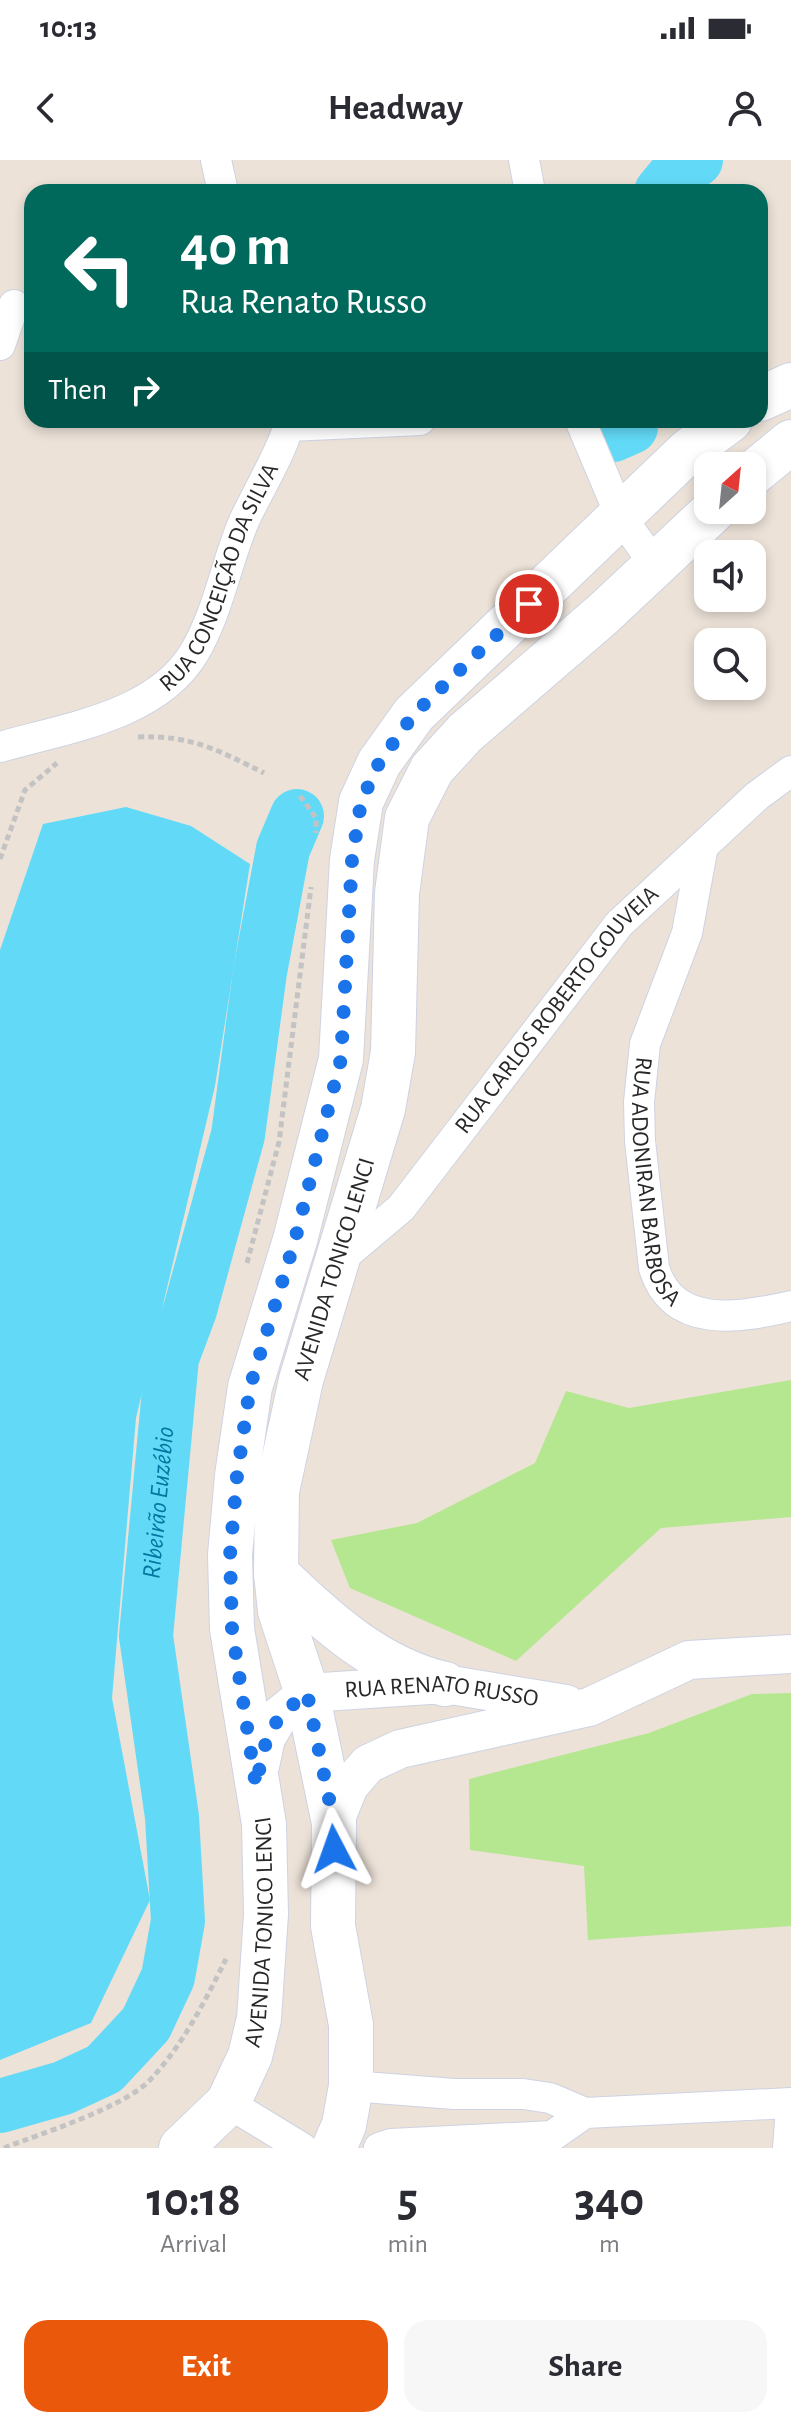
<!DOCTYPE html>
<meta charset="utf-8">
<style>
body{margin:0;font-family:"Alegreya Sans",sans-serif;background:#f7f7f7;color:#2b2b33;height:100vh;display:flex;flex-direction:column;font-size:30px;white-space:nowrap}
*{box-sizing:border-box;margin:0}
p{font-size:26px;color:#7c7c81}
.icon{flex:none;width:44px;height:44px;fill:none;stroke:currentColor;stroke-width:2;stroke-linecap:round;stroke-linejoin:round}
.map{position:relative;height:1988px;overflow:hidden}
.panel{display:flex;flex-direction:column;background:#fff;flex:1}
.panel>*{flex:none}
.top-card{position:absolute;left:24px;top:24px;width:744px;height:244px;border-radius:24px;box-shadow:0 4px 12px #0003;background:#00695c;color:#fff;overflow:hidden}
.needle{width:52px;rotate:27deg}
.fabs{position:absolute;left:694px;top:292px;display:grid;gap:16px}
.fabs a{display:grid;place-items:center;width:72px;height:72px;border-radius:16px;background:#fff;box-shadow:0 4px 12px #0003;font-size:40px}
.pin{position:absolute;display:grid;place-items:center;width:68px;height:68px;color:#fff;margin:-34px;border:4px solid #fff;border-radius:50%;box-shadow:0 2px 8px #0007}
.me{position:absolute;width:88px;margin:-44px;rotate:356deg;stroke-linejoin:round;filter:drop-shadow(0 0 6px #0008)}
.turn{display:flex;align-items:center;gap:28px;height:168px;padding:0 24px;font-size:36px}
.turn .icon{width:104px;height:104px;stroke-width:2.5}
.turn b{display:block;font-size:56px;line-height:68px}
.then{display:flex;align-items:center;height:76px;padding:0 24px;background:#0003;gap:16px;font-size:30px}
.eta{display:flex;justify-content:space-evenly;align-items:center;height:136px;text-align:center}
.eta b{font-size:48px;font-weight:600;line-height:56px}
.action{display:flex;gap:16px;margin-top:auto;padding:16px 24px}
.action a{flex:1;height:92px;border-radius:24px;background:#ea580c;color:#fff;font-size:32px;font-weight:600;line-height:92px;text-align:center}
.action a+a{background:#f7f7f7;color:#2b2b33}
.status{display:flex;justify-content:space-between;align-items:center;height:56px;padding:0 40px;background:#fff;direction:ltr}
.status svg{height:22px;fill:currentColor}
header{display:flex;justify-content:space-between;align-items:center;height:104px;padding:0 24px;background:#fff;font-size:36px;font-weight:600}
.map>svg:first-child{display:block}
.green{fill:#b4e78f}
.water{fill:#62daf7}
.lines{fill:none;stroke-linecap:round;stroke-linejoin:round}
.river{stroke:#62daf7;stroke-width:54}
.minor-casing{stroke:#cdd3e3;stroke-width:32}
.tertiary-casing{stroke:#cdd3e3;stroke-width:40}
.secondary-casing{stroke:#cdd3e3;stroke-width:46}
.path{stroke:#c3c3c3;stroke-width:5;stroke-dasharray:6 4;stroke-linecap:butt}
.minor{stroke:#fff;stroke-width:30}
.tertiary{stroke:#fff;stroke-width:38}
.secondary{stroke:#fff;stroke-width:44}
.route{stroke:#1a73e8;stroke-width:14;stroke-dasharray:0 25.2}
.labels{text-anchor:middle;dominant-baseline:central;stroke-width:7;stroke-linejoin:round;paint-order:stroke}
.street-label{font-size:24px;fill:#282828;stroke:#fff}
.water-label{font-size:26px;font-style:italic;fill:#0376a0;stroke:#fff}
</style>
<div class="status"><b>10:13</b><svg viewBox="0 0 49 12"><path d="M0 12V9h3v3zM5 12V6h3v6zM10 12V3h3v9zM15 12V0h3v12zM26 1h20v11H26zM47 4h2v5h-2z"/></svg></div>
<header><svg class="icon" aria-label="back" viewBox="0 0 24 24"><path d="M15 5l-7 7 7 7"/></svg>Headway<svg class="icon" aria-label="person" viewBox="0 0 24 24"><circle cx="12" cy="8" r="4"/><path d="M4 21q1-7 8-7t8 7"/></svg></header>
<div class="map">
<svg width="791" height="1988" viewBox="0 0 791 1988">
<rect width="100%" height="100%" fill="#ece2d8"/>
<g class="green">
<path d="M 791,1220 L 791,1357 L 661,1368 L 516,1501 L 350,1428 L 331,1380 L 417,1363 L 535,1303 L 566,1231 L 629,1248 Z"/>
<path d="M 791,1533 L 791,1766 L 588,1780 L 584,1706 L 470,1690 L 469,1619 L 649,1573 L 752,1534 Z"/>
</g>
<path class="water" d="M 126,647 L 191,666 L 250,704 L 215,926 L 136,1258 L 112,1538 L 150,1740 L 91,1863 L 0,1900 L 0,790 L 43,664 Z"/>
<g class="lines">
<g class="river">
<path d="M 661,32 L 676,14 L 696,0"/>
<path d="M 613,275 L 631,267 L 631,260"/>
<path id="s1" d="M 0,1946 L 63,1928 L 104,1909 L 146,1864 L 168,1817 L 178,1761 L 172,1657 L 146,1476 L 172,1198 L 190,1150 L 238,975 L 260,812 L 283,689 L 297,656"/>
</g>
<g class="minor-casing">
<g id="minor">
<path d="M 216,0 L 223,32"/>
<path d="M 524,0 L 530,32"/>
<path d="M 0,185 L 14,145"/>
<path d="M 580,260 L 621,357 L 655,405"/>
<path d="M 289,266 L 420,260"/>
<path id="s2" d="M 0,587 C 66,568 156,556 194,493 C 218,453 226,403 244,361 C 254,338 289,280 289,260"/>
<path id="s3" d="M 702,691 L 687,773 L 645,884 L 639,942 L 640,981 L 654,1108 C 673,1170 740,1158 791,1146"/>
<path id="s4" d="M 337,1102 L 401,1048 L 619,764 L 757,636 L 791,611"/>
<path d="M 351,1926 L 454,1934 L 523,1934 L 550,1938 L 585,1953 L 791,1943"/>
<path d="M 228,1943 L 302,1988"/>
<path d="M 379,1988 L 391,1984 L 552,1976 L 585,1953"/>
<path d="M 788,1988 L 791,1948"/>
</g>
</g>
<g class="tertiary-casing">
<g id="tertiary">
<path id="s5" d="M 257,1620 L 266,1578 L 279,1556 L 307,1533 L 445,1524 L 566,1544"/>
<path d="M 334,1663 L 349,1626 L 368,1604 L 400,1589 L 589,1547 L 689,1500 L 791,1494"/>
</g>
</g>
<g class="secondary-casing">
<g id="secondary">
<path d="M 760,239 L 791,225"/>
<path d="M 752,314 L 791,282"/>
<path d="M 276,1413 C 324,1460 378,1509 445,1524"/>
<path id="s6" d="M 181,1988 L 228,1943 L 250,1896 L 259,1859 L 266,1754 L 264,1664 L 232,1469 L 230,1395 L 237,1316 L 250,1227 L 295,1080 L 341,899 L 352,700 L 361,642 L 379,603 L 414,554 L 687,292 L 730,260"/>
<path id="s7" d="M 334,1988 L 344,1965 L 351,1926 L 351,1865 L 333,1766 L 334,1663 L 307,1533 L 280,1451 L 276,1413 L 277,1331 L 301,1220 L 383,949 L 393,892 L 397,733 L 407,658 L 432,609 L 465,573 L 603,454 L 714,350"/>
</g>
</g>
<g class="path">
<path d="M 138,577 C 191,575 218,590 264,613"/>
<path d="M 300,636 L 316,658 L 316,673"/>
<path d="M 0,699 L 25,630 L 57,603"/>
<path d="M 247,1103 L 279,982 L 311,727"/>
<path d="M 4,1988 C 42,1973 123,1948 150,1920 C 183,1885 205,1841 226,1799"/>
</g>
<use href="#minor" class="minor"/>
<use href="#tertiary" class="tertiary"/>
<use href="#secondary" class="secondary"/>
</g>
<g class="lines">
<path class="route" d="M 334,1689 L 334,1663 L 307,1533 C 266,1565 266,1577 256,1626 L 232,1469 L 230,1395 L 237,1316 L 250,1227 L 295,1080 L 341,899 L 352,700 L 361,642 L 379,603 L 414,554 L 529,444"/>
</g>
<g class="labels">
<g class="street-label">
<text stroke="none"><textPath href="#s2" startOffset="300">RUA CONCEIÇÃO DA SILVA</textPath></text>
<text stroke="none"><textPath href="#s4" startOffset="336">RUA CARLOS ROBERTO GOUVEIA</textPath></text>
<text stroke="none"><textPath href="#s3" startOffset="342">RUA ADONIRAN BARBOSA</textPath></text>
<text stroke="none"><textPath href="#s7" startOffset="898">AVENIDA TONICO LENCI</textPath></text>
<text stroke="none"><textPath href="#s5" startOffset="240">RUA RENATO RUSSO</textPath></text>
<text stroke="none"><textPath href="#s6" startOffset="242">AVENIDA TONICO LENCI</textPath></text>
</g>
<g class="water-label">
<text stroke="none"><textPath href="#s1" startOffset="702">Ribeirão Euzébio</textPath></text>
</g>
</g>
</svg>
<div class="fabs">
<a><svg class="needle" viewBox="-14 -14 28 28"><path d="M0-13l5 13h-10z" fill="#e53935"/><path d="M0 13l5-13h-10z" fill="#7c7c81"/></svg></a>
<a><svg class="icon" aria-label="sound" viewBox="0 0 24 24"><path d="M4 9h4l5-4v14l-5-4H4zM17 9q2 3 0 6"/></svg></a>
<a><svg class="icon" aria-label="search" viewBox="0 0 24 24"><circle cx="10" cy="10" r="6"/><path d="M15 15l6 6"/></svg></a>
</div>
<div class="pin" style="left:529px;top:444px;background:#d93025"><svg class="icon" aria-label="arrive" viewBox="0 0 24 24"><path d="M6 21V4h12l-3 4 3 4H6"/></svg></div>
<svg class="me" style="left:334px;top:1689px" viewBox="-20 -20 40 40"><path d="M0-17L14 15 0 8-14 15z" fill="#1a73e8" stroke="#fff" stroke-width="4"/></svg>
<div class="top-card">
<div class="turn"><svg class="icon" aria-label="left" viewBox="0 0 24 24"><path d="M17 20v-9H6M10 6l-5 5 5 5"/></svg><div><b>40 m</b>Rua Renato Russo</div></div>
<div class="then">Then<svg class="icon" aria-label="right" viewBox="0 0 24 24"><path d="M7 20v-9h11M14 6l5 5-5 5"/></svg></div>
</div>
</div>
<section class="panel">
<div class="eta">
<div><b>10:18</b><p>Arrival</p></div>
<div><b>5</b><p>min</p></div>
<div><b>340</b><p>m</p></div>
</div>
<div class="action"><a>Exit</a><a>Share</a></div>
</section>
